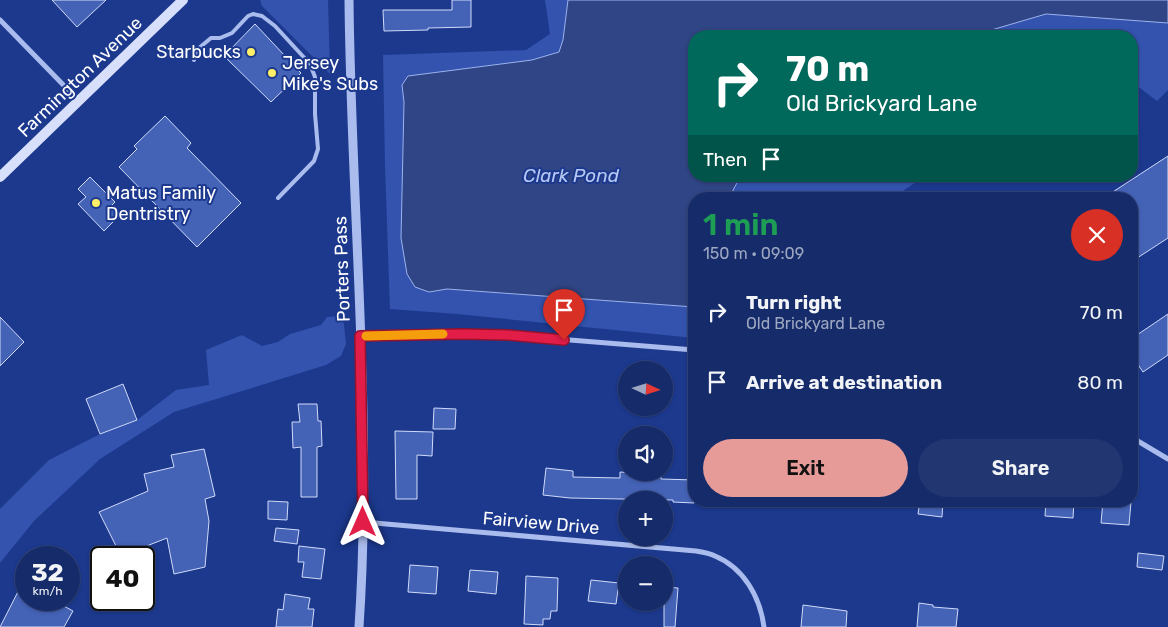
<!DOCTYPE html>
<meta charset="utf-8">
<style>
body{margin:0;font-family:Rubik,sans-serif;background:#223772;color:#f1f3f6;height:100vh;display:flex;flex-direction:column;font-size:19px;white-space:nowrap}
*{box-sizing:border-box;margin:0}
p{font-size:16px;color:#9da7c1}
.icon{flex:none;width:28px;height:28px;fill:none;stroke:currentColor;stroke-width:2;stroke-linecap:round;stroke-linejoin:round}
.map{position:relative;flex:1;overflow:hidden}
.sheet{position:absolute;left:688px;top:192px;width:450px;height:315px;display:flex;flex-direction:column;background:#152b6a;border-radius:20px;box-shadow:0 1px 4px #0004,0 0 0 1px #34477e}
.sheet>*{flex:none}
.top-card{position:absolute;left:688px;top:30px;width:450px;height:152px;border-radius:20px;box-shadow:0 1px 4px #0004,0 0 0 1px #34477e;background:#00695c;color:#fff;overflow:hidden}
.needle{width:32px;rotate:94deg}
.tools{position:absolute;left:618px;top:361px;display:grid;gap:10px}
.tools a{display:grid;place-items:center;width:55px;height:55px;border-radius:50%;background:#152b6a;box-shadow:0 1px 4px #0004,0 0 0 1px #34477e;font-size:25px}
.speed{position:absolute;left:15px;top:546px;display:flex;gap:10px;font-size:25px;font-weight:700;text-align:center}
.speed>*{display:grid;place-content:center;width:65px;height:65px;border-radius:50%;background:#152b6a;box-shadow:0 1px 4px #0004,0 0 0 1px #34477e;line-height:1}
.speed small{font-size:12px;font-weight:400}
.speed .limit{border:2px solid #111;border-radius:8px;background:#fff;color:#111}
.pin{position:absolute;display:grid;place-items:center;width:42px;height:42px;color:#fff;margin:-51px -21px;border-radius:50% 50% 50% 0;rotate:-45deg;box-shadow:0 0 5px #0007}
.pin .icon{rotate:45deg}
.me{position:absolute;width:55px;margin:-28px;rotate:0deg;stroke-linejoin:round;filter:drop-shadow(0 0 4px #0008)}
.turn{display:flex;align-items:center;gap:18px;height:105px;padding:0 15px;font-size:22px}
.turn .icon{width:65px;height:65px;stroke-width:2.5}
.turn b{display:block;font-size:35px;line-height:42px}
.then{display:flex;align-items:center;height:48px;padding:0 15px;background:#0003;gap:10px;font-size:19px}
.round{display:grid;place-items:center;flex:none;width:52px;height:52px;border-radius:26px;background:#223772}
.summary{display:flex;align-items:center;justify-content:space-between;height:85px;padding:0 15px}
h1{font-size:30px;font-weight:600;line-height:38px;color:#1e9e55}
.button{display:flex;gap:10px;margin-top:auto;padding:10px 15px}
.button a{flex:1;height:58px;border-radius:30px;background:#e69b98;color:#111;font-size:20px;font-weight:600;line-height:58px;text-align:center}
.button a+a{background:#223772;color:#f1f3f6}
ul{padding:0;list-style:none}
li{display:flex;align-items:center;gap:15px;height:70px;padding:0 15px}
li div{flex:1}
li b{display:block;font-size:19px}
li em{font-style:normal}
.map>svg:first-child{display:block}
.green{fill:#3353ae}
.water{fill:#304585;stroke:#9db4ef}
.building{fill:#4462b6;stroke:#d0dbfa}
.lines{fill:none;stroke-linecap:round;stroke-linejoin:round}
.service{stroke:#aabced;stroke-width:4}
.minor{stroke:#aabced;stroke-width:5}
.tertiary{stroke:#aabced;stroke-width:9}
.secondary{stroke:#d7dffa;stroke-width:10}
.route-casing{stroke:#92132f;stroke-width:12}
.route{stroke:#e11d48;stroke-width:9}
.slow{stroke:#f59e0b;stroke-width:9}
.poi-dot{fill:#feee68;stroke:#1c398e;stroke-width:2}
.labels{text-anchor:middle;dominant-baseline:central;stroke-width:4;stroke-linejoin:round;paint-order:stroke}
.poi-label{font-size:18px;fill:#fff;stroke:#1c398e;text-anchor:start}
.street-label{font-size:18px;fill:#fff;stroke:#1c398e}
.water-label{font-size:19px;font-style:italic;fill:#b6c7f4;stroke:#1c398e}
</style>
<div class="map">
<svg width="1168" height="627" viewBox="0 0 1168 627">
<rect width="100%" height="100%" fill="#1c398e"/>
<g class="green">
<path d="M 260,0 L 328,0 L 330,74 L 262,6 Z"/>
<path d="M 545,0 L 568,0 L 563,40 L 559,52 L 532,60 L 408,76 L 403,85 L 404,102 L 401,238 L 429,292 L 447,289 L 694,307 L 694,338 L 457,314 L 390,309 L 385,166 L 383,55 L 526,50 L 550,34 Z"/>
<path d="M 1046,14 L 1168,23 L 1168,90 L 1157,101 L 1136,85 L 1131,78 L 1131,36 L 975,36 L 988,31 Z"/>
<path d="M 741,176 L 925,176 L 891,199 L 734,199 L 733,190 Z"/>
<path d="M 343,316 L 346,344 L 341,356 L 326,365 L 174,412 L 100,459 L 34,521 L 0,563 L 0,509 L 49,460 L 100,434 L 137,420 L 176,390 L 209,385 L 206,350 L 242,335 L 262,346 L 278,342 L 290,334 L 321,325 L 327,317 Z"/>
</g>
<path class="water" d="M 568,0 L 1168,0 L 1168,23 L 1046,14 L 988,31 L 975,36 L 694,36 L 694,176 L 741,176 L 733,190 L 734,199 L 694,199 L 694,307 L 447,289 L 429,292 L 415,287 L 407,274 L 401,238 L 404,102 L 402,85 L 408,76 L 532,60 L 559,52 L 563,40 Z"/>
<g class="building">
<path d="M 52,0 L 106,0 L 77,27 Z"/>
<path d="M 452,0 L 471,0 L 471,27 L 428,28 L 428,30 L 384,31 L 383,10 L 452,10 Z"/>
<path d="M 255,24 L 301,73 L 271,102 L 224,56 Z"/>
<path d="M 165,116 L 191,143 L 187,148 L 241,203 L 197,247 L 119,167 L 137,149 L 134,146 Z"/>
<path d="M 1168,156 L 1168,238 L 1131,262 L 1131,199 L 1102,199 Z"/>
<path d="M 90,177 L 115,202 L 110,207 L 119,216 L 104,231 L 78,204 L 86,197 L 78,189 Z"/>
<path d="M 1168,314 L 1168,355 L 1143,372 L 1131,354 L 1131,339 Z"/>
<path d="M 0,317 L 24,342 L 0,366 Z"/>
<path d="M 123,384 L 137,420 L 100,434 L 86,399 Z"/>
<path d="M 298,404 L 317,404 L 318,421 L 321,421 L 322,446 L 317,447 L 317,497 L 301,497 L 301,447 L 293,448 L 292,422 L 300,422 Z"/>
<path d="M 434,408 L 456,409 L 455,429 L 433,429 Z"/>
<path d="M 395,431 L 433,432 L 432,456 L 417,455 L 417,499 L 396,499 Z"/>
<path d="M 204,449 L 215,496 L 205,499 L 209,521 L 205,567 L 174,574 L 167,538 L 121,556 L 99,512 L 148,491 L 144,474 L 174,467 L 171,455 Z"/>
<path d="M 546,468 L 573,471 L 573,477 L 620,478 L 620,472 L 661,475 L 661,479 L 694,480 L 694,503 L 673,502 L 673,500 L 570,498 L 543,495 Z"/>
<path d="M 268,501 L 288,502 L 287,520 L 268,519 Z"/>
<path d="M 920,501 L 943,501 L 942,517 L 918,514 Z"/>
<path d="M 1046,501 L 1074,501 L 1073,518 L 1045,516 Z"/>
<path d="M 1103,501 L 1131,502 L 1129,525 L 1101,523 Z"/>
<path d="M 276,528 L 299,530 L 297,544 L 274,541 Z"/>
<path d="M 299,546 L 325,549 L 321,579 L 302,577 L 304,562 L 298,562 Z"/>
<path d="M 1138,553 L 1164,556 L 1162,570 L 1137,567 Z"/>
<path d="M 410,565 L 438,567 L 436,594 L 408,592 Z"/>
<path d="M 470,570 L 498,572 L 496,594 L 468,591 Z"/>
<path d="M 26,576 L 26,600 L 53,600 L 73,611 L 64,627 L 0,627 Z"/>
<path d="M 526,576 L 558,578 L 557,611 L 551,611 L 550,619 L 543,619 L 543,625 L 524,624 Z"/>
<path d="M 591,580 L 619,583 L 616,604 L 588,601 Z"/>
<path d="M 664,587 L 678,588 L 675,627 L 664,627 Z"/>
<path d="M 285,594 L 310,598 L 308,609 L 314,609 L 312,627 L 276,627 L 278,609 L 283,610 Z"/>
<path d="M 919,603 L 933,605 L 933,607 L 958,609 L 956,627 L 917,627 Z"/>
<path d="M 803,605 L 847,611 L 846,627 L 801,627 Z"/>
</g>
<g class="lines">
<path class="service" d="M 194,60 L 199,48 L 211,38 L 220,38 L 232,33 L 248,16 L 253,14 L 262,16 L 275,26 L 310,64 L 315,77 L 315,114 L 318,149 L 314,161 L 278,198"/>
<g class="minor">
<path d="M 0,20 L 79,101"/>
<path d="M 361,337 L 462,334 L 508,335 L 694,350"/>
<path d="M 1131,437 L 1168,459"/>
<path d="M 363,522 L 696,551 C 702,552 709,553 715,556 C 744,568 760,597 764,627"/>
</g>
<path class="tertiary" d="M 349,0 C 351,209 373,418 359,627"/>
<path class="secondary" d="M 0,177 L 183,0"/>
</g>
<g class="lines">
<g class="route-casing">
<path id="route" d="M 363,522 L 360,336 L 462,334 L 508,335 L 564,340"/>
</g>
<use href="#route" class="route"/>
<path class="slow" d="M 366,336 L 443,334"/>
</g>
<g class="poi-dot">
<circle cx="251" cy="52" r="5"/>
<circle cx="272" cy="73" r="5"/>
<circle cx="96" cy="203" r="5"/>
</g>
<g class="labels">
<g class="poi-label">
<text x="241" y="52" text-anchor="end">Starbucks</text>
<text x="282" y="63">Jersey<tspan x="282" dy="21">Mike's Subs</tspan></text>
<text x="106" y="193">Matus Family<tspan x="106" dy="21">Dentristry</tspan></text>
</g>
<g class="street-label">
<text transform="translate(80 77) rotate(-44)">Farmington Avenue</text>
<text transform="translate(342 269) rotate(-92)">Porters Pass</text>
<text transform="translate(541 523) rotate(5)">Fairview Drive</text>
</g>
<g class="water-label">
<text x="571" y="175">Clark Pond</text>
</g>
</g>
</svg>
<div class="tools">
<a><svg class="needle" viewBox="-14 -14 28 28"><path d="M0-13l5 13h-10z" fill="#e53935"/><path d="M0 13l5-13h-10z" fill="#9da7c1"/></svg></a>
<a><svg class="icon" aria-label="sound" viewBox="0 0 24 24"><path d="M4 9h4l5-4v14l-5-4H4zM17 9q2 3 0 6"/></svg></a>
<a>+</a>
<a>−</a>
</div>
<div class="speed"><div>32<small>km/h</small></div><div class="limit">40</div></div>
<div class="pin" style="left:564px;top:340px;background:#d93025"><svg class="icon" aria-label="arrive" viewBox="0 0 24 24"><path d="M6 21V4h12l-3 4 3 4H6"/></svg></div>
<svg class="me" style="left:363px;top:522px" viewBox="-20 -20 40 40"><path d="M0-17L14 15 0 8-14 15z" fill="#e11d48" stroke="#fff" stroke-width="4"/></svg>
<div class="top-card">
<div class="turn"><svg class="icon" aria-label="right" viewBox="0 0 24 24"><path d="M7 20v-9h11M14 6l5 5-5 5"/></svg><div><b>70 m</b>Old Brickyard Lane</div></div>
<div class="then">Then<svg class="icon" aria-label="arrive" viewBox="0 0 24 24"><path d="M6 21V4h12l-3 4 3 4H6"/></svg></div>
</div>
<section class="sheet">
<div class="summary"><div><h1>1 min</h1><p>150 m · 09:09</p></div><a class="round" style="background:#d93025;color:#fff"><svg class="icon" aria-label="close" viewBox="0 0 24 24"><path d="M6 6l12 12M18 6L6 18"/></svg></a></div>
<ul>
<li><svg class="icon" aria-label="right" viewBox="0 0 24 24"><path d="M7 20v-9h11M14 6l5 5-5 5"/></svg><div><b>Turn right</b><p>Old Brickyard Lane</p></div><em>70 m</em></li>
<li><svg class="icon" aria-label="arrive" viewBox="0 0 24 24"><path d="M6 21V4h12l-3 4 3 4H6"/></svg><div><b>Arrive at destination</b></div><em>80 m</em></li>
</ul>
<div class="button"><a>Exit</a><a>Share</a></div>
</section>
</div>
